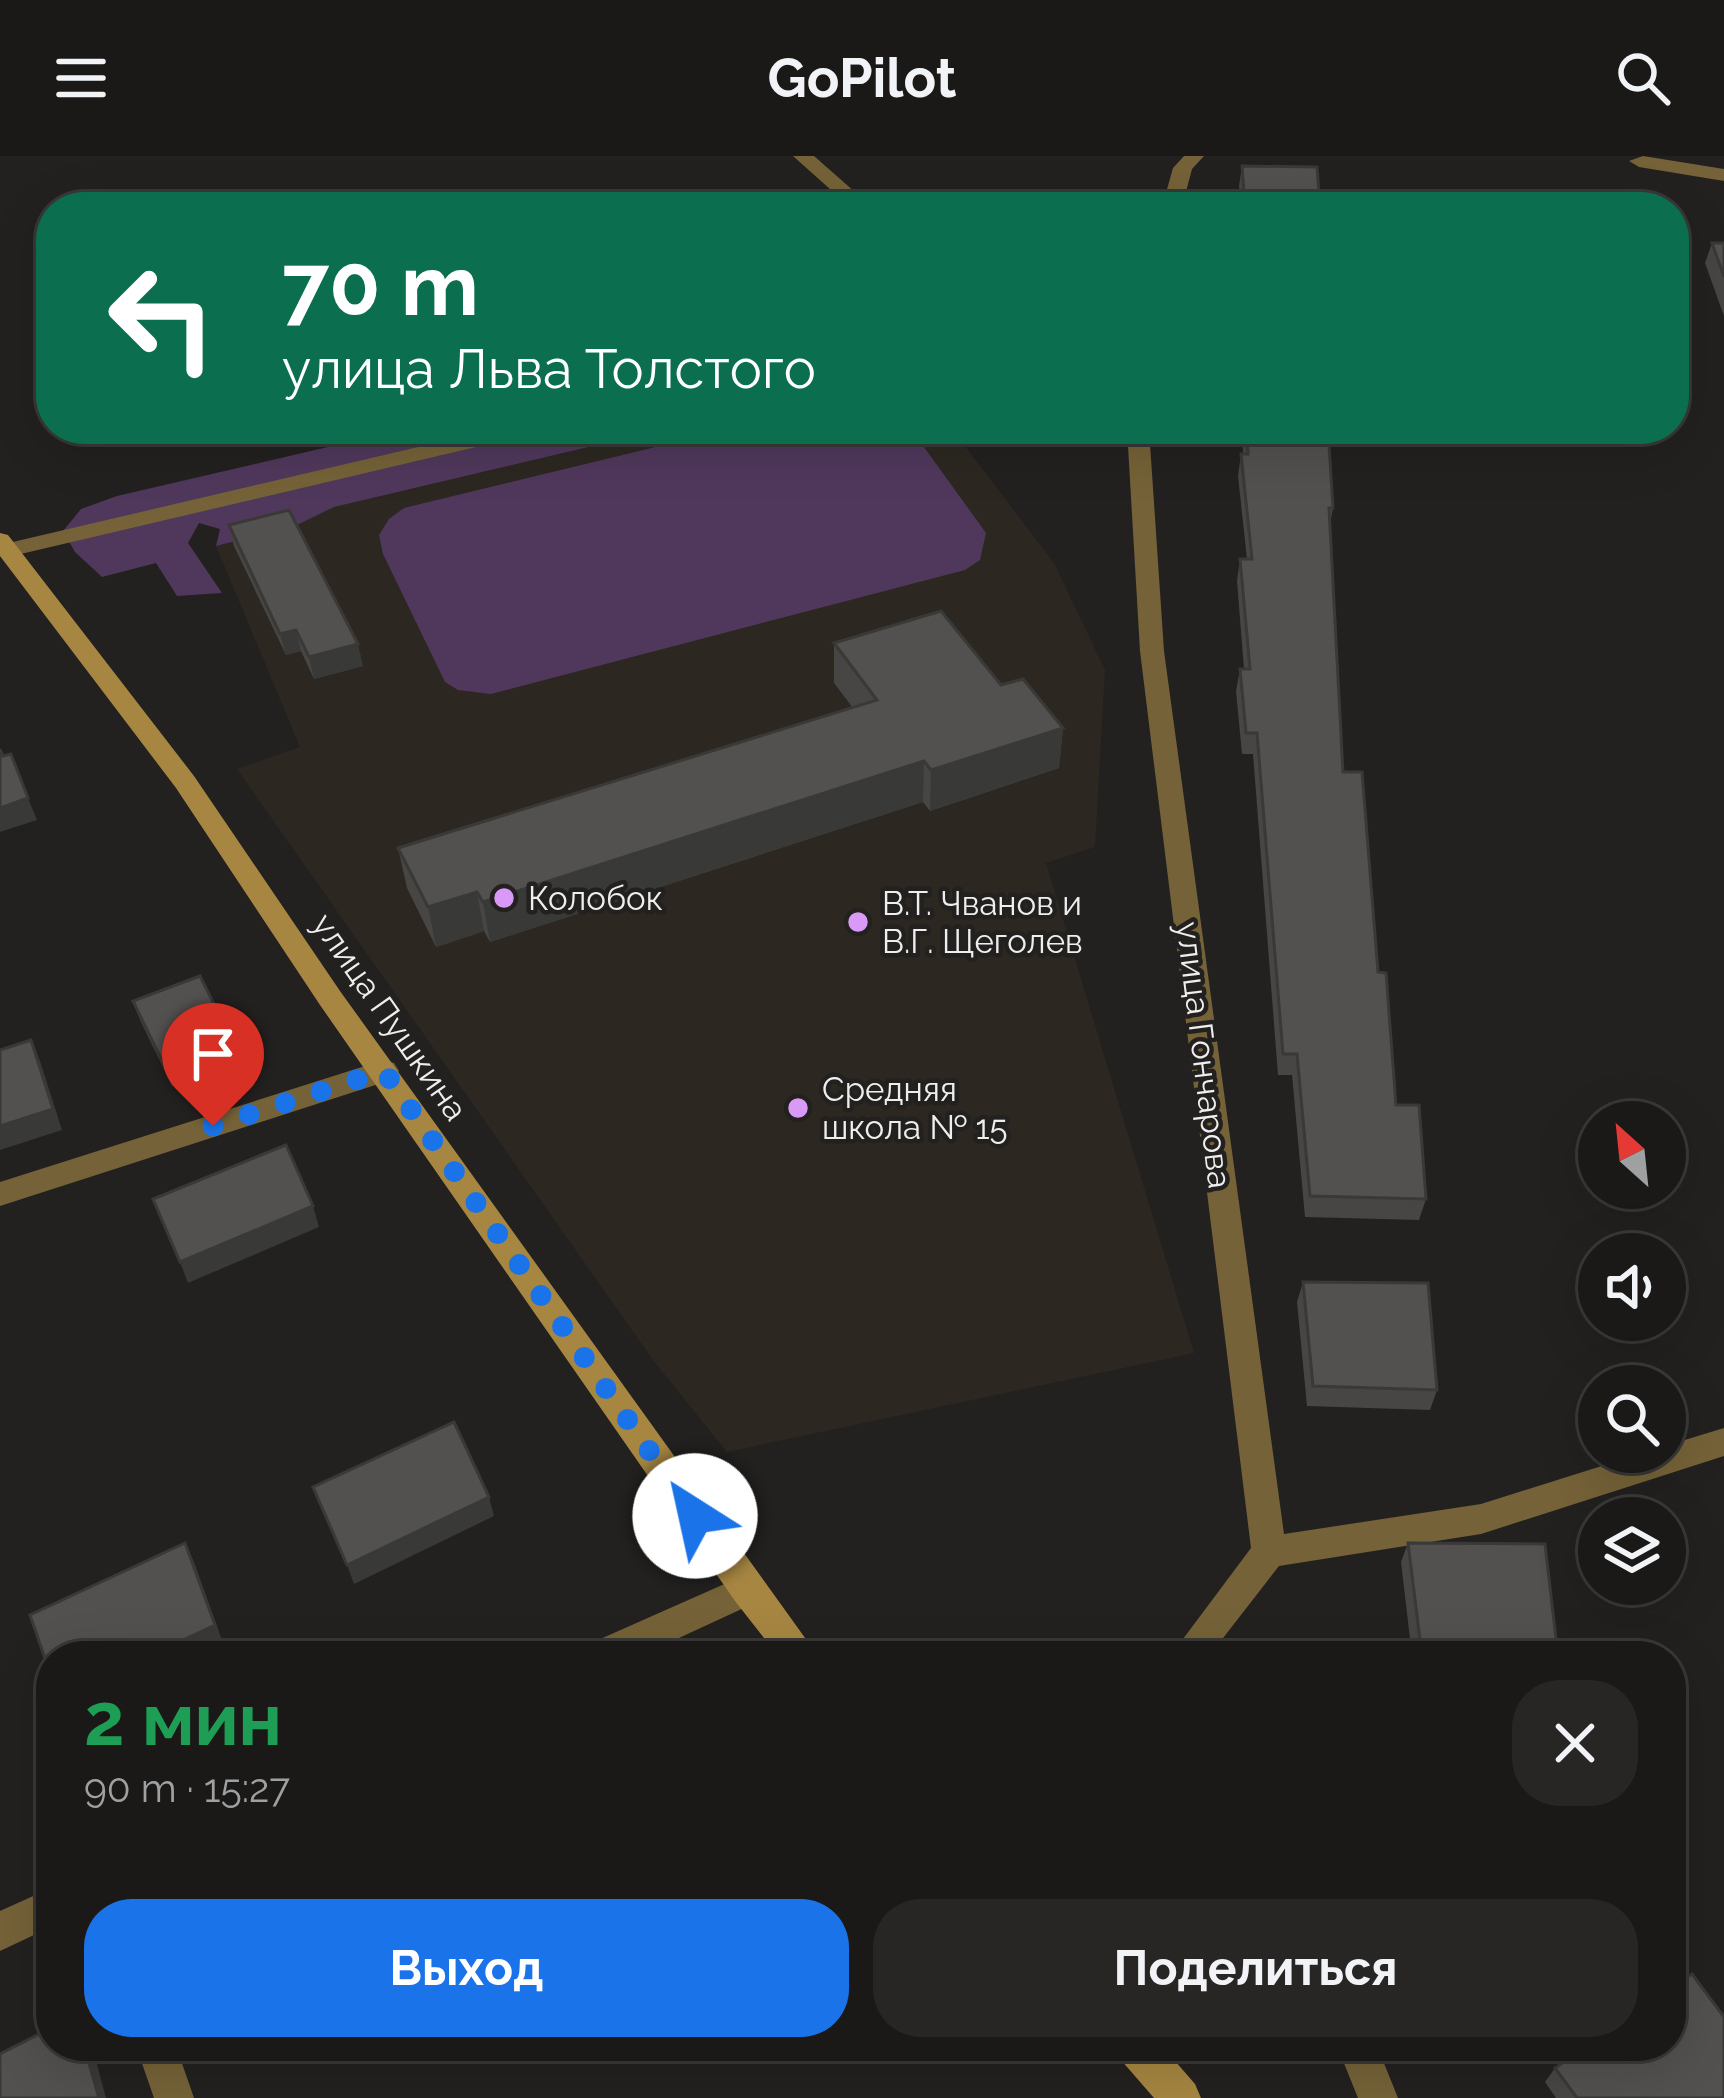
<!DOCTYPE html>
<html lang="ru">
<meta charset="utf-8">
<style>
body{margin:0;font-family:Raleway,sans-serif;background:#272624;color:#f1f3f6;height:100vh;display:flex;flex-direction:column;font-size:45px;white-space:nowrap}
*{box-sizing:border-box;margin:0}
p{font-size:39px;color:#9fa0a1}
.icon{flex:none;width:66px;height:66px;fill:none;stroke:currentColor;stroke-width:2;stroke-linecap:round;stroke-linejoin:round}
.map{position:relative;flex:1;overflow:hidden}
.details{position:absolute;left:36px;top:1485px;width:1650px;height:420px;display:flex;flex-direction:column;background:#1a1917;border-radius:48px;box-shadow:0 12px 48px #0002,0 0 0 3px #383836}
.details>*{flex:none}
.top-card{position:absolute;left:36px;top:36px;width:1653px;height:252px;border-radius:48px;box-shadow:0 12px 48px #0002,0 0 0 3px #383836;background:#0b6e4f;color:#fff;overflow:hidden}
.needle{width:78px;rotate:333deg}
.buttons{position:absolute;left:1578px;top:945px;display:grid;gap:24px}
.buttons a{display:grid;place-items:center;width:108px;height:108px;border-radius:50%;background:#1a1917;box-shadow:0 12px 48px #0002,0 0 0 3px #383836;font-size:60px}
.pin{position:absolute;display:grid;place-items:center;width:102px;height:102px;color:#fff;margin:-123px -51px;border-radius:50% 50% 50% 0;rotate:-45deg;box-shadow:0 0 12px #0007}
.pin .icon{rotate:45deg}
.me{position:absolute;width:132px;margin:-66px;rotate:325deg;stroke-linejoin:round;filter:drop-shadow(0 0 9px #0008)}
.turn{display:flex;align-items:center;gap:42px;height:252px;padding:0 48px;font-size:54px}
.turn .icon{width:156px;height:156px;stroke-width:2.5}
.turn b{display:block;font-size:84px;line-height:102px}
.round{display:grid;place-items:center;flex:none;width:126px;height:126px;border-radius:48px;background:#272624}
.head{display:flex;align-items:center;justify-content:space-between;height:204px;padding:0 48px}
h1{font-size:72px;font-weight:700;line-height:90px;color:#1e9e55}
.cta{display:flex;gap:24px;margin-top:auto;padding:24px 48px}
.cta a{flex:1;height:138px;border-radius:48px;background:#1a73e8;color:#fff;font-size:48px;font-weight:700;line-height:138px;text-align:center}
.cta a+a{background:#272624;color:#f1f3f6}
header{display:flex;justify-content:space-between;align-items:center;height:156px;padding:0 48px;background:#1a1917;font-size:54px;font-weight:700}
.map>svg:first-child{display:block}
.built{fill:#2c2821}
.green{fill:#50385c}
.lines{fill:none;stroke-linecap:round;stroke-linejoin:round}
.street{fill:#756238;fill-rule:evenodd}
.secondary{fill:#a68641;fill-rule:evenodd}
.wall{fill:#474644}
.shaded-wall{fill:#393937}
.building{fill:#52514f;stroke:#393937;stroke-width:3}
.route{stroke:#1a73e8;stroke-width:21;stroke-dasharray:0 37.8}
.poi-dot{fill:#d99af7;stroke:#22211f;stroke-width:4.5}
.labels{text-anchor:middle;dominant-baseline:central;stroke-width:9;stroke-linejoin:round;paint-order:stroke}
.poi-label{font-size:33px;fill:#efeeec;stroke:#22211f;text-anchor:start}
.street-label{font-size:33px;fill:#efeeec;stroke:#22211f}
</style>
<header><svg class="icon" aria-label="menu" viewBox="0 0 24 24"><path d="M4 6h16M4 12h16M4 18h16"/></svg>GoPilot<svg class="icon" aria-label="search" viewBox="0 0 24 24"><circle cx="10" cy="10" r="6"/><path d="M15 15l6 6"/></svg></header>
<div class="map">
<svg width="1724" height="1942" viewBox="0 0 1724 1942">
<rect width="100%" height="100%" fill="#22211f"/>
<path class="built" d="M 665,273 L 952,273 L 1054,407 L 1105,514 L 1095,691 L 1046,707 L 1194,1197 L 727,1296 L 653,1204 L 237,613 L 300,591 L 216,390 L 297,369 L 334,351 Z"/>
<g class="green">
<path d="M 405,273 L 665,273 L 334,351 L 297,369 L 216,390 L 220,373 L 199,367 L 188,387 L 222,437 L 177,440 L 156,407 L 102,421 L 75,396 L 63,375 L 81,353 L 117,340 Z"/>
<path d="M 730,273 L 911,273 L 986,377 L 980,404 L 965,414 L 491,538 L 458,534 L 445,526 L 383,398 L 379,379 L 389,363 L 404,352 Z"/>
</g>
<g class="lines">
<g class="street">
<path d="M 793,0 L 814,0 L 872,51 L 850,51 Z"/>
<path d="M 1184,0 L 1204,0 L 1192,13 L 1182,51 L 1162,51 L 1173,12 Z"/>
<path d="M 1643,0 L 1724,13 L 1724,25 L 1639,11 L 1629,5 Z"/>
<path d="M 495,273 L 534,273 L 523,280 L 8,401 L 0,399 L 0,389 Z"/>
<path d="M 1127,273 L 1149,273 L 1164,495 L 1284,1378 L 1481,1348 L 1646,1296 L 1665,1296 L 1665,1290 L 1724,1272 L 1724,1300 L 1481,1378 L 1279,1410 L 1220,1486 L 1225,1500 L 1189,1500 L 1183,1483 L 1251,1392 L 1140,495 Z"/>
<path d="M 384,904 L 394,907 L 399,915 L 394,923 L 0,1050 L 0,1026 Z"/>
<path d="M 747,1418 L 759,1423 L 765,1434 L 759,1445 L 640,1500 L 584,1500 L 589,1488 Z"/>
<path d="M 51,1732 L 51,1771 L 0,1795 L 0,1755 Z"/>
<path d="M 136,1890 L 176,1890 L 194,1942 L 154,1942 Z"/>
<path d="M 1337,1890 L 1377,1890 L 1398,1942 L 1358,1942 Z"/>
</g>
<g class="secondary">
<path d="M 0,377 L 8,379 L 194,620 L 340,835 L 818,1500 L 778,1500 L 735,1445 L 320,849 L 176,632 L 0,400 Z"/>
<path d="M 1115,1890 L 1162,1890 L 1195,1928 L 1201,1942 L 1154,1942 L 1121,1904 Z"/>
</g>
</g>
<g class="wall">
<path d="M 1242,10 L 1320,51 L 1241,51 L 1239,30 Z"/>
<path d="M 1712,87 L 1724,87 L 1724,160 L 1705,107 Z"/>
<path d="M 1242,273 L 1328,273 L 1333,352 L 1330,368 L 1343,616 L 1378,816 L 1396,949 L 1426,1043 L 1419,1064 L 1305,1061 L 1292,919 L 1278,919 L 1253,598 L 1242,598 L 1236,535 L 1240,513 L 1244,513 L 1237,425 L 1240,403 L 1247,403 L 1238,320 L 1241,298 L 1243,298 Z"/>
<path d="M 229,369 L 363,510 L 314,523 L 301,495 L 286,499 L 234,390 Z"/>
<path d="M 834,487 L 1001,529 L 1063,572 L 1059,612 L 930,655 L 923,646 L 490,786 L 484,775 L 436,791 L 407,732 L 398,692 L 853,552 L 834,527 Z"/>
<path d="M 133,845 L 239,905 L 172,930 L 141,866 Z"/>
<path d="M 1303,1126 L 1437,1234 L 1430,1254 L 1307,1250 L 1297,1146 Z"/>
<path d="M 1408,1387 L 1558,1500 L 1412,1500 L 1401,1406 Z"/>
<path d="M 1555,1912 L 1724,1942 L 1556,1942 L 1545,1926 Z"/>
</g>
<g class="shaded-wall">
<path d="M 296,474 L 301,495 L 286,499 L 280,478 Z"/>
<path d="M 358,488 L 363,510 L 314,523 L 309,501 Z"/>
<path d="M 1063,572 L 1059,612 L 930,655 L 931,614 Z"/>
<path d="M 924,605 L 923,646 L 490,786 L 483,746 Z"/>
<path d="M 28,642 L 37,664 L 0,676 L 0,652 Z"/>
<path d="M 477,736 L 484,775 L 436,791 L 428,751 Z"/>
<path d="M 31,884 L 40,905 L 62,974 L 0,994 L 0,970 Z"/>
<path d="M 232,884 L 239,905 L 172,930 L 164,909 Z"/>
<path d="M 313,1050 L 319,1071 L 188,1127 L 180,1106 Z"/>
<path d="M 489,1341 L 494,1360 L 354,1428 L 347,1409 Z"/>
<path d="M 185,1387 L 194,1406 L 223,1487 L 197,1500 L 149,1500 Z"/>
<path d="M 84,1890 L 92,1890 L 106,1942 L 99,1942 Z"/>
</g>
<g class="building">
<path d="M 1242,10 L 1317,11 L 1320,51 L 1245,51 Z"/>
<path d="M 1712,87 L 1724,87 L 1724,121 Z"/>
<path d="M 1246,273 L 1328,273 L 1333,352 L 1329,352 L 1343,616 L 1362,616 L 1378,816 L 1386,817 L 1396,949 L 1419,949 L 1426,1043 L 1310,1040 L 1297,898 L 1283,898 L 1257,577 L 1246,577 L 1240,513 L 1250,513 L 1240,403 L 1252,403 L 1241,298 L 1248,298 Z"/>
<path d="M 289,354 L 358,488 L 309,501 L 296,474 L 280,478 L 229,369 Z"/>
<path d="M 941,455 L 1001,529 L 1023,523 L 1063,572 L 931,614 L 924,605 L 483,746 L 477,736 L 428,751 L 398,692 L 877,544 L 834,487 Z"/>
<path d="M 0,593 L 3,600 L 11,598 L 28,642 L 0,652 Z"/>
<path d="M 200,820 L 232,884 L 164,909 L 133,845 Z"/>
<path d="M 31,884 L 53,953 L 0,970 L 0,894 Z"/>
<path d="M 286,989 L 313,1050 L 180,1106 L 153,1043 Z"/>
<path d="M 1303,1126 L 1428,1127 L 1437,1234 L 1313,1230 Z"/>
<path d="M 454,1266 L 489,1341 L 347,1409 L 313,1331 Z"/>
<path d="M 185,1387 L 215,1469 L 149,1500 L 51,1500 L 51,1520 L 30,1459 Z"/>
<path d="M 1408,1387 L 1545,1388 L 1558,1500 L 1422,1500 Z"/>
<path d="M 1692,1818 L 1724,1861 L 1724,1942 L 1577,1942 L 1555,1912 L 1587,1890 L 1671,1890 L 1671,1832 Z"/>
<path d="M 51,1872 L 51,1890 L 84,1890 L 99,1942 L 0,1942 L 0,1898 Z"/>
</g>
<g class="lines">
<path class="route" d="M 213,970 L 384,915 L 695,1360"/>
</g>
<g class="poi-dot">
<circle cx="504" cy="742" r="12"/>
<circle cx="858" cy="766" r="12"/>
<circle cx="798" cy="952" r="12"/>
</g>
<g class="labels">
<g class="poi-label">
<text x="528" y="742">Колобок</text>
<text x="882" y="747">В.Т. Чванов и<tspan x="882" dy="38">В.Г. Щеголев</tspan></text>
<text x="822" y="933">Средняя<tspan x="822" dy="38">школа № 15</tspan></text>
</g>
<g class="street-label">
<text transform="translate(390 861) rotate(55)">улица Пушкина</text>
<text transform="translate(1204 899) rotate(83)">улица Гончарова</text>
</g>
</g>
</svg>
<div class="buttons">
<a><svg class="needle" viewBox="-14 -14 28 28"><path d="M0-13l5 13h-10z" fill="#e53935"/><path d="M0 13l5-13h-10z" fill="#9fa0a1"/></svg></a>
<a><svg class="icon" aria-label="sound" viewBox="0 0 24 24"><path d="M4 9h4l5-4v14l-5-4H4zM17 9q2 3 0 6"/></svg></a>
<a><svg class="icon" aria-label="search" viewBox="0 0 24 24"><circle cx="10" cy="10" r="6"/><path d="M15 15l6 6"/></svg></a>
<a><svg class="icon" aria-label="layers" viewBox="0 0 24 24"><path d="M12 4l9 5-9 5-9-5zM3 14l9 5 9-5"/></svg></a>
</div>
<div class="pin" style="left:213px;top:970px;background:#d93025"><svg class="icon" aria-label="arrive" viewBox="0 0 24 24"><path d="M6 21V4h12l-3 4 3 4H6"/></svg></div>
<svg class="me" style="left:695px;top:1360px" viewBox="-20 -20 40 40"><circle r="19" fill="#fff"/><path d="M0-13L10 11 0 6-10 11z" fill="#1a73e8"/></svg>
<div class="top-card">
<div class="turn"><svg class="icon" aria-label="left" viewBox="0 0 24 24"><path d="M17 20v-9H6M10 6l-5 5 5 5"/></svg><div><b>70 m</b>улица Льва Толстого</div></div>
</div>
<section class="details">
<div class="head"><div><h1>2 мин</h1><p>90 m · 15:27</p></div><a class="round"><svg class="icon" aria-label="close" viewBox="0 0 24 24"><path d="M6 6l12 12M18 6L6 18"/></svg></a></div>
<div class="cta"><a>Выход</a><a>Поделиться</a></div>
</section>
</div>
